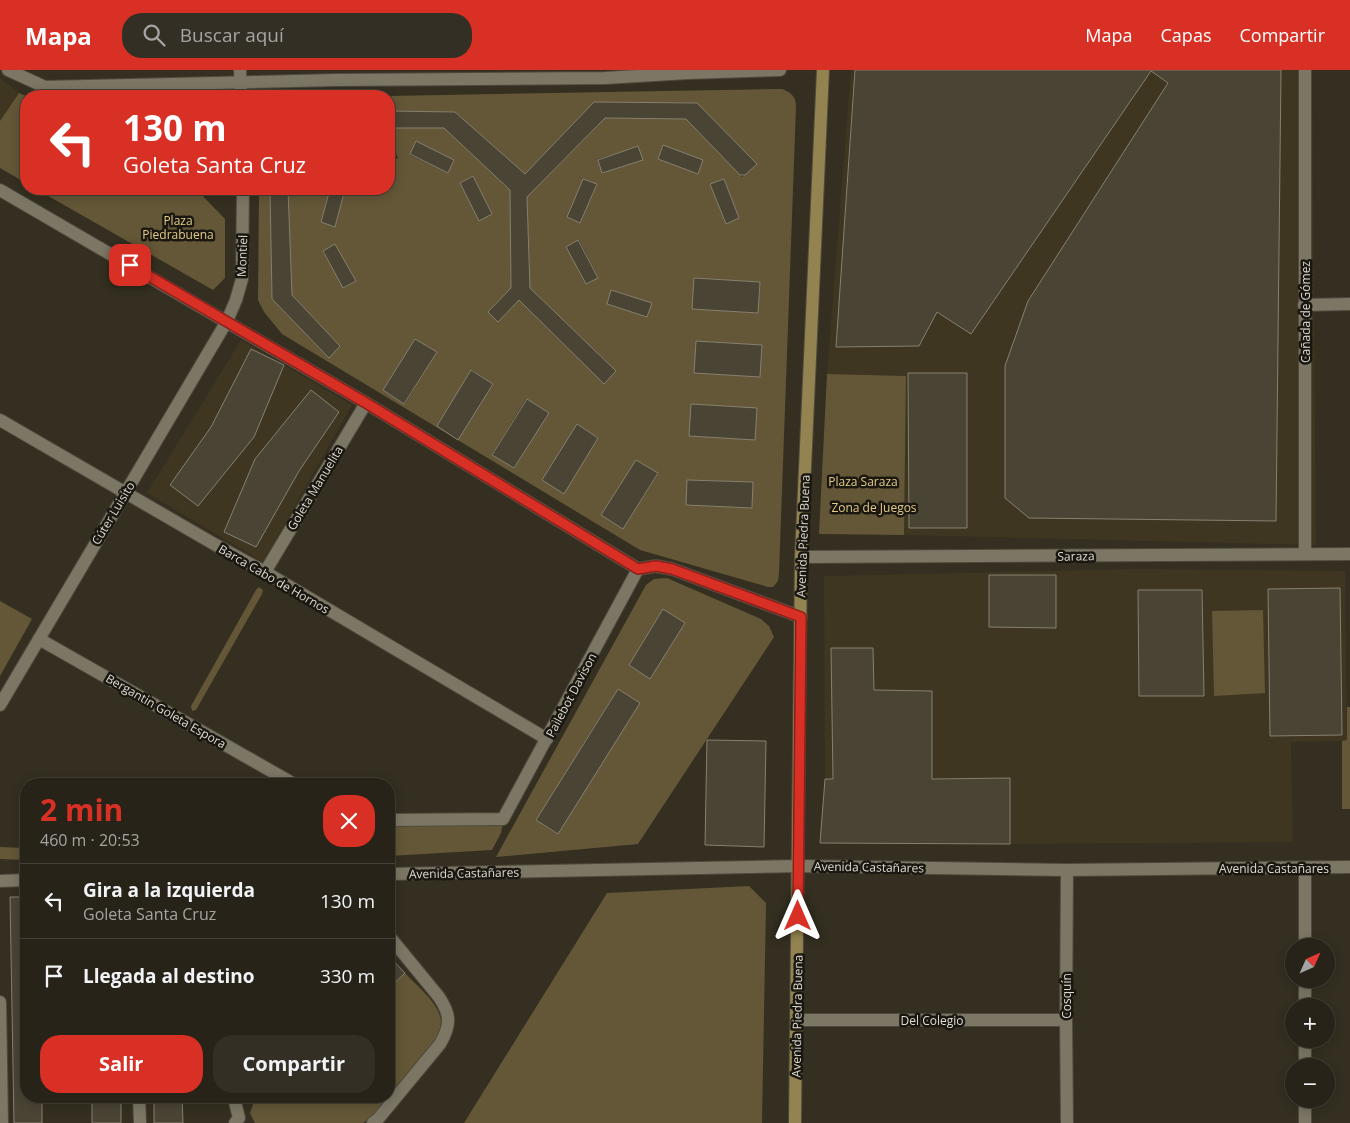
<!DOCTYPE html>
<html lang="es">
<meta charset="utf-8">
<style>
body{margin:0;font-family:"Open Sans",sans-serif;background:#332f25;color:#f1f3f6;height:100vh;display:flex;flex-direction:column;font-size:19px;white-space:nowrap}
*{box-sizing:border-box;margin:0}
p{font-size:16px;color:#a4a4a2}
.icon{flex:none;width:28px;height:28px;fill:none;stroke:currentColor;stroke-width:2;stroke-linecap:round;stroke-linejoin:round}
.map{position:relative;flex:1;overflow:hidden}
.drawer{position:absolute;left:20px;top:708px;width:375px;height:325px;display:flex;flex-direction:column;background:#272318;border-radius:20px;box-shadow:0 2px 12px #0003,0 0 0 1px #434037}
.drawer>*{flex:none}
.hud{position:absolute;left:20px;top:20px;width:375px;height:105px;border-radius:20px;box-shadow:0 2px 12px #0003,0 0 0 1px #434037;background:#d93025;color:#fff;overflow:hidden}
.needle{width:32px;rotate:45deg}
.buttons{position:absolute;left:1285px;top:868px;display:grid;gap:10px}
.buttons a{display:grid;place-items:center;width:50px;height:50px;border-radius:50%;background:#272318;box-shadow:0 2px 12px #0003,0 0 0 1px #434037;font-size:25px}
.pin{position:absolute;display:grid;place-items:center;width:42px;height:42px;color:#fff;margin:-21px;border-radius:10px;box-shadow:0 2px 8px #0006}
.me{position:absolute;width:55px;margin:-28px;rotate:0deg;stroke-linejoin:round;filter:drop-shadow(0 0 4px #0008)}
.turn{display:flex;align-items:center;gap:18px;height:105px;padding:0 20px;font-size:22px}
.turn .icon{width:65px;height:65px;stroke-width:2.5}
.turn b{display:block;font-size:35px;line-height:42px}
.round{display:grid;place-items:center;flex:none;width:52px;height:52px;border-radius:20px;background:#332f25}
.overview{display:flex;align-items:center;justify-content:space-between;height:85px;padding:0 20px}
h1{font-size:30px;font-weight:700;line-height:38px;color:#d93025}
.action{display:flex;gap:10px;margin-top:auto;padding:10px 20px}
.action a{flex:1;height:58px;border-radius:20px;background:#d93025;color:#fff;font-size:20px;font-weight:700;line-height:58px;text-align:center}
.action a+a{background:#332f25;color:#f1f3f6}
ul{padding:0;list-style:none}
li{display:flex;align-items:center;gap:15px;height:75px;padding:0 20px;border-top:1px solid #434037}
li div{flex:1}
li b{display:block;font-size:19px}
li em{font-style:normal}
header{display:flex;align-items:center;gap:30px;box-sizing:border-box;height:70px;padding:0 25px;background:#d93025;color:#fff}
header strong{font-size:24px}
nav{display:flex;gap:28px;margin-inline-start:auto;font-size:18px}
.search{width:350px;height:45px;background:#332f25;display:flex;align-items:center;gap:12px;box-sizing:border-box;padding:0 18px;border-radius:20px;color:#a4a4a2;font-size:19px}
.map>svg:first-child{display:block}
.built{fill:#3f3621}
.green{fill:#635737;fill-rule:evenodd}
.building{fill:#4a4435;stroke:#878070}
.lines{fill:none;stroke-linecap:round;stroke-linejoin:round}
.minor-casing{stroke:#4f4a3d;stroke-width:14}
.tertiary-casing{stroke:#4f4a3d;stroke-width:14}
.secondary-casing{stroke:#4f4a3d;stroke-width:14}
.minor{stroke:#7c7665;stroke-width:12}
.tertiary{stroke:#7c7665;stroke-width:12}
.secondary{stroke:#938350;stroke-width:12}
.route-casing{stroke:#8d1f18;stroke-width:12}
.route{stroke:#d93025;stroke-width:9}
.labels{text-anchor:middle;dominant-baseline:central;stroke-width:5;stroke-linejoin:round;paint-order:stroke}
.park-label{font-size:12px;fill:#e5cb87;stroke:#1a1711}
.street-label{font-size:12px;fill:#dfdcd2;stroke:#1a1711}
</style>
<header>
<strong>Mapa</strong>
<div class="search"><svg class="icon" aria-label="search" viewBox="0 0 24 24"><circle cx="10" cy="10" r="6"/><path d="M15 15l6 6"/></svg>Buscar aquí</div>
<nav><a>Mapa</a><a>Capas</a><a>Compartir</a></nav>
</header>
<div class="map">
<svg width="1350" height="1053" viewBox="0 0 1350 1053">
<rect width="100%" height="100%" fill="#342f20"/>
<g class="built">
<path d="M 851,0 L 1312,0 L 1316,475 L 904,465 L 906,306 L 827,304 Z"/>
<path d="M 0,8 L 19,23 L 0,51 Z"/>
<path d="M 241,270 L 352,335 L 263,492 L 147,423 Z"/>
<path d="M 1136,499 L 1345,501 L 1347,671 L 1291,672 L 1293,772 L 1010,774 L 1010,708 L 825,709 L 824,506 Z"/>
</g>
<g class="green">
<path d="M 782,19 C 792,23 796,27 796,37 L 779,503 L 778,511 L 773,517 L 768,517 L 640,480 L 282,264 L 264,242 L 258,230 L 259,119 L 270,119 L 272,229 L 329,288 L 340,276 L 292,225 L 288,120 L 289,119 L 330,119 L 321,152 L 335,156 L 345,119 L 389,119 L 389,92 L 398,88 L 392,75 L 389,77 L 389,58 L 444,58 L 510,120 L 511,218 L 488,242 L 498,252 L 519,230 L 604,313 L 616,301 L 530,218 L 527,127 L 605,48 L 686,49 L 742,107 L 757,94 L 697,33 L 594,32 L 525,104 L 455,42 L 389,41 L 388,26 ZM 416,72 L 454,90 L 448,103 L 410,85 ZM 663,76 L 702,90 L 697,103 L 658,89 ZM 638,77 L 642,90 L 602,103 L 598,89 ZM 473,106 L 492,144 L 479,150 L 460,113 ZM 583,109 L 597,115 L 580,153 L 567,147 ZM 724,109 L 739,148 L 726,154 L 710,114 ZM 579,170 L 598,207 L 586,214 L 566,177 ZM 335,175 L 356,211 L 344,218 L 323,182 ZM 694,208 L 760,212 L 758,243 L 693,239 ZM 611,220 L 651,233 L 648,246 L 607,234 ZM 415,269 L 437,282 L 405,334 L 383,320 ZM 472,300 L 493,314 L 458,370 L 437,356 ZM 526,329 L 549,343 L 514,398 L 492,384 ZM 577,354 L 598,368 L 564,423 L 542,410 ZM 636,390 L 658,404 L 623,459 L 601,445 ZM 688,410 L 753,412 L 752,438 L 687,435 Z"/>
<path d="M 19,23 L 26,26 L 26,113 L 0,98 L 0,51 Z"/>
<path d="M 36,119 L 196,119 L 225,149 L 225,208 L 213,220 Z"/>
<path d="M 827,304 L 906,306 L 904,465 L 819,464 Z"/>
<path d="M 667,508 L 761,549 L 769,556 L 774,567 L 638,774 L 496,787 L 646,515 L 654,509 ZM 663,540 L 685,553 L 650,608 L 629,595 ZM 618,619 L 639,633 L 583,675 L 583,674 ZM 571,694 L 557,764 L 536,750 Z"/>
<path d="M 259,517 L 263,520 L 262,524 L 196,640 L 192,641 L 191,636 L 256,520 Z"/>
<path d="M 0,531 L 32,549 L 0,606 Z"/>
<path d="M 1263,540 L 1265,623 L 1214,626 L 1212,541 Z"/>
<path d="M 1347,637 L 1350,637 L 1350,739 L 1342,739 L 1342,671 L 1347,670 Z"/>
<path d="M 503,753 L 501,763 L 492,780 L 389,786 L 389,754 Z"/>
<path d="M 0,777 L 26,778 L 26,790 L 0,789 Z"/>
<path d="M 749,816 L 766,833 L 762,1053 L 464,1053 L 607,823 Z"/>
<path d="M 405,903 C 416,915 440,934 441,951 C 441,959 437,967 434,974 L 375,1045 L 363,1053 L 255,1053 L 250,1043 L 256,1026 L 389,1026 L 389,918 Z"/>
</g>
<g class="building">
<path d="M 855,0 L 1281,0 L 1276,451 L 1029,448 L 1005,428 L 1005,296 L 1028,231 L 1168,13 L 1151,1 L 971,264 L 937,242 L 919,276 L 836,277 Z"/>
<path d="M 594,32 L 697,33 L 757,94 L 745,105 L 740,105 L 686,49 L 605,48 L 527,127 L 530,218 L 616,301 L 604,314 L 519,230 L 498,252 L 488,242 L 511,218 L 510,120 L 444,58 L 389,58 L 389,41 L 455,42 L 525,104 Z"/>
<path d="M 416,71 L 454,90 L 448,103 L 410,84 Z"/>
<path d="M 663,75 L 703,90 L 698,104 L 658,89 Z"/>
<path d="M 638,76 L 643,90 L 602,103 L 598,90 Z"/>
<path d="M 473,106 L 492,144 L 479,151 L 460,113 Z"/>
<path d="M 583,109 L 597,114 L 580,153 L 567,147 Z"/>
<path d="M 724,109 L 739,148 L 726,154 L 710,114 Z"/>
<path d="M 270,119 L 288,119 L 292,225 L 340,276 L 329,288 L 272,229 Z"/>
<path d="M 330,119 L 345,119 L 335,157 L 321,152 Z"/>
<path d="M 578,170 L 598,208 L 586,214 L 566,177 Z"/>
<path d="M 335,174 L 356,211 L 343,218 L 323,181 Z"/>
<path d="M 694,208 L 760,212 L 758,243 L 692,239 Z"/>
<path d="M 611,220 L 652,233 L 647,247 L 607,234 Z"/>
<path d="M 415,269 L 437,282 L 404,334 L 383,320 Z"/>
<path d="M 696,271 L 762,275 L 760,307 L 694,303 Z"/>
<path d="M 251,279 L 284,295 L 254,367 L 198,436 L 170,415 L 211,357 Z"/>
<path d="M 471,300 L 493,314 L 458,370 L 437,356 Z"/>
<path d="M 908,303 L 967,303 L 967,458 L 909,458 Z"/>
<path d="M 311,320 L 339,342 L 299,401 L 256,477 L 224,462 L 255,389 Z"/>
<path d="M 527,329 L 549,343 L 514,398 L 492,385 Z"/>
<path d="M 691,334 L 757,338 L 755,370 L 689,366 Z"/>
<path d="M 577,354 L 598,368 L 564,424 L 542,410 Z"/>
<path d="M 636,390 L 658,403 L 623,459 L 601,445 Z"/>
<path d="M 687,410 L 753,412 L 752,438 L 686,435 Z"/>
<path d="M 989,505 L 1056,505 L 1056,558 L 989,557 Z"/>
<path d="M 1340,518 L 1342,665 L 1270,666 L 1268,519 Z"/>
<path d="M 1138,520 L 1202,520 L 1204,626 L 1139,626 Z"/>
<path d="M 663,539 L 685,553 L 650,609 L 629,595 Z"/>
<path d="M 831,578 L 873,578 L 874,620 L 932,621 L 932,709 L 1010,708 L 1010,774 L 820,773 L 825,709 L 833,709 Z"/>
<path d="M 618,619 L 640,633 L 558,764 L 536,750 Z"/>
<path d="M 707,670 L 766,671 L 764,777 L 705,775 Z"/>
<path d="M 10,827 L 26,827 L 26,1026 L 42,1026 L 42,1053 L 14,1053 Z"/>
<path d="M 389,886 L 405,903 L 389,918 Z"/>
<rect x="92" y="1026" width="29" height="27"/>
<path d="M 154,1026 L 182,1026 L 183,1053 L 154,1053 Z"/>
</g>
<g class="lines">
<g class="minor-casing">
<g id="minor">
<path d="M 8,0 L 45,17 L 336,10 L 605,8 L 688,3 L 780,0"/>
<path d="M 240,0 L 241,26"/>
<path d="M 1305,0 L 1305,484"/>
<path d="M 0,120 L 366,333 L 638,499 L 656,496 L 672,499 L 801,547"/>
<path d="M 1304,235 L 1350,234"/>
<path d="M 0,350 L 214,474 L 265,502 L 547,669"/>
<path d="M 801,487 L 1350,484"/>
<path d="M 265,502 L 366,333"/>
<path d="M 39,569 L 294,714"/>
<path d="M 0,635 L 227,251 L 236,230 L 242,209 L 243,119"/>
<path d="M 389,750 L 503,749 L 638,499"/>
<path d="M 1305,798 L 1305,876"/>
<path d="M 1305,909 L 1305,936"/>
<path d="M 0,932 L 2,1053"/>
<path d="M 798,950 L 1066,950"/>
<path d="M 1305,969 L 1305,996"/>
<path d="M 139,1026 L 140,1053"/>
<path d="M 1305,1029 L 1305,1053"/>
<path d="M 235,1053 L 239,1048 L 235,1032 L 236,1026"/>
<path d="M 373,1053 L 378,1049 L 440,974 C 451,955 451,945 439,927 L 389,866"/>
<path d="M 1067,1053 L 1066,950 L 1067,800"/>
</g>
</g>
<g class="tertiary-casing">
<g id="tertiary">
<path d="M 389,804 L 799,796 L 1067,800 L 1350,797"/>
<path d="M 0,811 L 26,810"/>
</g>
</g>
<g class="secondary-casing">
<path id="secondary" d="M 795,1053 L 801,487 L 823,0"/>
</g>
<use href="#minor" class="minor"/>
<use href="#tertiary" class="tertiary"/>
<use href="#secondary" class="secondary"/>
</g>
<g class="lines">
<g class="route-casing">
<path id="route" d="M 130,195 L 366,333 L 638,499 L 656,496 L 672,499 L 801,547 L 798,846"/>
</g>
<use href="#route" class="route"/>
</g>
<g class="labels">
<g class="park-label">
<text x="178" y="150">Plaza<tspan x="178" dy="14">Piedrabuena</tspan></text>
<text x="863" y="411">Plaza Saraza</text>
<text x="874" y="437">Zona de Juegos</text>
</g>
<g class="street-label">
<text transform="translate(242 186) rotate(-88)">Montiel</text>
<text transform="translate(1305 242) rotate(-90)">Cañada de Gómez</text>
<text transform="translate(315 418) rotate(-59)">Goleta Manuelita</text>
<text transform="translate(113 443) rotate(-59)">Cúter Luisito</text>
<text transform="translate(803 466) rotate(-88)">Avenida Piedra Buena</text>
<text transform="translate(1076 486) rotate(-1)">Saraza</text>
<text transform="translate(274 509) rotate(30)">Barca Cabo de Hornos</text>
<text transform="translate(571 625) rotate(-62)">Pailebot Davison</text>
<text transform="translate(166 641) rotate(30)">Bergantin Goleta Espora</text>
<text transform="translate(869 797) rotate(1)">Avenida Castañares</text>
<text x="1274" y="798">Avenida Castañares</text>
<text transform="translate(464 803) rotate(-1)">Avenida Castañares</text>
<text transform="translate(1066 926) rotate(-90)">Cosquín</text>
<text transform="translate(797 946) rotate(-89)">Avenida Piedra Buena</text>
<text x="932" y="950">Del Colegio</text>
</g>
</g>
</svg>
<div class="buttons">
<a><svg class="needle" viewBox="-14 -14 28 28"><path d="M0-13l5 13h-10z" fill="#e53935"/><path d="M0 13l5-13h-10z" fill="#a4a4a2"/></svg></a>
<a>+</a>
<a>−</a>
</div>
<div class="pin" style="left:130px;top:195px;background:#d93025"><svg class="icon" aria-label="arrive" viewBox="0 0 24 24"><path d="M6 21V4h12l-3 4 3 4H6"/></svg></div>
<svg class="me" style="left:798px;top:846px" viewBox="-20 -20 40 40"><path d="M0-17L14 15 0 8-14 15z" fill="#d93025" stroke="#fff" stroke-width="4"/></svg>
<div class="hud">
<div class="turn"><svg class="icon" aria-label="left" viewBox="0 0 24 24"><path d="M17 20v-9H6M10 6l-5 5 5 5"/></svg><div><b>130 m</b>Goleta Santa Cruz</div></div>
</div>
<section class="drawer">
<div class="overview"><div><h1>2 min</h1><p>460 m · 20:53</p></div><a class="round" style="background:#d93025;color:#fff"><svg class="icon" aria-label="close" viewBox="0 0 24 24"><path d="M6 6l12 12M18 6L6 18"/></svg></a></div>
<ul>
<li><svg class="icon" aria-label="left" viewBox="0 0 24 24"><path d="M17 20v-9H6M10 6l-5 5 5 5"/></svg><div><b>Gira a la izquierda</b><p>Goleta Santa Cruz</p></div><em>130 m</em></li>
<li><svg class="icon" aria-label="arrive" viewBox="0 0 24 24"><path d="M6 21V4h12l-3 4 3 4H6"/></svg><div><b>Llegada al destino</b></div><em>330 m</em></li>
</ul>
<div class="action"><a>Salir</a><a>Compartir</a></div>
</section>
</div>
